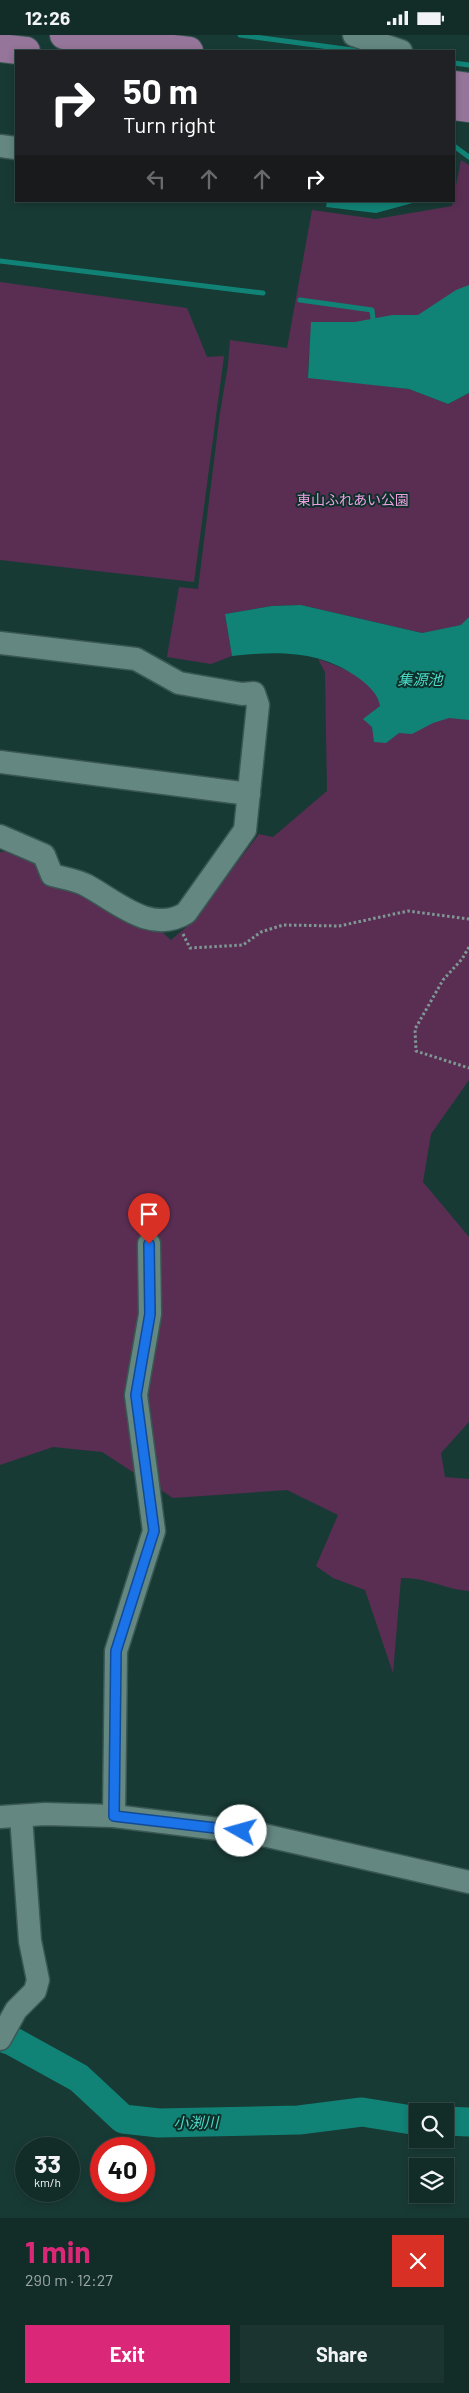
<!DOCTYPE html>
<meta charset="utf-8">
<style>
body{margin:0;font-family:Barlow,"Noto Sans JP",sans-serif;background:#1b3430;color:#f1f3f6;height:100vh;display:flex;flex-direction:column;font-size:19px;white-space:nowrap}
*{box-sizing:border-box;margin:0}
p{font-size:16px;color:#9ca7a8}
.icon{flex:none;width:28px;height:28px;fill:none;stroke:currentColor;stroke-width:2;stroke-linecap:round;stroke-linejoin:round}
.map{position:relative;height:2183px;overflow:hidden}
.panel{display:flex;flex-direction:column;background:#122c28;flex:1}
.panel>*{flex:none}
.top-card{position:absolute;left:15px;top:15px;width:440px;height:152px;border-radius:0px;box-shadow:0 2px 8px #0003,0 0 0 1px #314845;background:#202124;color:#fff;overflow:hidden}
.tools{position:absolute;left:409px;top:2068px;display:grid;gap:10px}
.tools a{display:grid;place-items:center;width:45px;height:45px;border-radius:0px;background:#122c28;box-shadow:0 2px 8px #0003,0 0 0 1px #314845;font-size:25px}
.speed{position:absolute;left:15px;top:2102px;display:flex;gap:10px;font-size:25px;font-weight:700;text-align:center}
.speed>*{display:grid;place-content:center;width:65px;height:65px;border-radius:50%;background:#122c28;box-shadow:0 2px 8px #0003,0 0 0 1px #314845;line-height:1}
.speed small{font-size:12px;font-weight:400}
.speed .limit{border:8px solid #d22;background:#fff;color:#111}
.pin{position:absolute;display:grid;place-items:center;width:42px;height:42px;color:#fff;margin:-51px -21px;border-radius:50% 50% 50% 0;rotate:-45deg;box-shadow:0 0 5px #0007}
.pin .icon{rotate:45deg}
.me{position:absolute;width:55px;margin:-28px;rotate:277deg;stroke-linejoin:round;filter:drop-shadow(0 0 4px #0008)}
.turn{display:flex;align-items:center;gap:18px;height:105px;padding:0 25px;font-size:22px}
.turn .icon{width:65px;height:65px;stroke-width:2.5}
.turn b{display:block;font-size:35px;line-height:42px}
.lanes{display:flex;align-items:center;height:48px;padding:0 25px;background:#0003;justify-content:center;gap:25px;direction:ltr}
.lanes .off{opacity:.35}
.round{display:grid;place-items:center;flex:none;width:52px;height:52px;border-radius:0px;background:#1b3430}
.overview{display:flex;align-items:center;justify-content:space-between;height:85px;padding:0 25px}
h1{font-size:30px;font-weight:700;line-height:38px;color:#db2777}
.button{display:flex;gap:10px;margin-top:auto;padding:10px 25px}
.button a{flex:1;height:58px;border-radius:0px;background:#db2777;color:#fff;font-size:20px;font-weight:700;line-height:58px;text-align:center}
.button a+a{background:#1b3430;color:#f1f3f6}
.status{display:flex;justify-content:space-between;align-items:center;height:35px;padding:0 25px;background:#122c28;direction:ltr}
.status svg{height:14px;fill:currentColor}
.map>svg:first-child{display:block}
.green{fill:#5a2e53}
.water{fill:#118376}
.lines{fill:none;stroke-linecap:round;stroke-linejoin:round}
.stream{stroke:#118376;stroke-width:5}
.river{stroke:#118376;stroke-width:29}
.minor-casing{stroke:#395753;stroke-width:25}
.major-casing{stroke:#395753;stroke-width:30}
.path{stroke:#7e9893;stroke-width:3;stroke-dasharray:2.5 2.5;stroke-linecap:butt}
.minor{stroke:#648781;stroke-width:22}
.major{stroke:#957599;stroke-width:28}
.route-casing{stroke:#114b97;stroke-width:12}
.route{stroke:#1a73e8;stroke-width:9}
.labels{text-anchor:middle;dominant-baseline:central;stroke-width:4;stroke-linejoin:round;paint-order:stroke}
.park-label{font-size:14px;fill:#efa0e1;stroke:#0d302b}
.water-label{font-size:15px;font-style:italic;fill:#4cdbc8;stroke:#0d302b}
</style>
<div class="status"><b>12:26</b><svg viewBox="0 0 49 12"><path d="M0 12V9h3v3zM5 12V6h3v6zM10 12V3h3v9zM15 12V0h3v12zM26 1h20v11H26zM47 4h2v5h-2z"/></svg></div>
<div class="map">
<svg width="469" height="2183" viewBox="0 0 469 2183">
<rect width="100%" height="100%" fill="#183a35"/>
<g class="green">
<path d="M 461,125 L 469,130 L 469,305 L 309,316 L 308,342 L 409,354 L 448,369 L 469,358 L 469,582 L 462,590 L 422,598 L 301,570 L 272,571 L 225,579 L 232,621 L 211,629 L 167,622 L 179,552 L 198,554 L 220,378 L 228,330 L 230,305 L 287,313 L 312,175 L 376,184 L 452,171 Z"/>
<path d="M 0,247 L 187,273 L 207,322 L 224,321 L 194,547 L 0,525 Z"/>
<path d="M 318,624 C 339,631 377,645 380,671 L 373,677 L 372,692 L 375,707 L 469,637 L 469,1045 L 431,1099 L 423,1147 L 469,1202 L 469,1387 L 441,1418 L 445,1442 L 469,1444 L 469,1556 C 444,1554 426,1542 401,1543 L 393,1638 L 365,1555 L 333,1543 L 316,1531 L 338,1480 L 287,1455 L 173,1463 L 102,1417 L 53,1412 L 0,1430 L 0,817 L 8,816 L 34,825 L 44,850 L 82,854 L 160,895 L 171,905 L 190,889 L 259,799 L 273,802 L 327,756 L 325,637 Z"/>
</g>
<g class="water">
<path d="M 327,166 L 420,166 L 376,178 L 326,172 Z"/>
<path d="M 469,250 L 469,358 L 448,369 L 409,354 L 308,343 L 311,287 L 355,287 L 392,280 L 418,280 L 456,255 Z"/>
<path d="M 301,570 L 422,598 L 461,590 L 469,582 L 469,685 L 449,683 L 433,688 L 412,699 L 399,698 L 386,708 L 374,707 L 372,692 L 363,684 L 380,671 C 378,659 369,651 360,644 C 321,615 278,616 232,621 L 225,579 L 272,571 Z"/>
</g>
<g class="lines">
<g class="stream">
<path d="M 240,0 L 360,16"/>
<path d="M 454,28 L 469,30"/>
<path d="M 454,111 L 469,122"/>
<path d="M 0,226 L 263,258"/>
<path d="M 300,265 L 372,275 L 373,284"/>
</g>
<g class="river">
<path d="M 0,2002 L 12,2006 L 79,2043 L 123,2084 L 159,2088 L 299,2085 L 362,2077 L 418,2086"/>
<path d="M 445,2086 L 469,2087"/>
</g>
<g class="minor-casing">
<g id="minor">
<path d="M 354,0 L 401,16"/>
<path d="M 0,111 L 16,113"/>
<path d="M 0,608 L 136,624 L 179,648 L 242,659 L 254,658 L 258,670 L 245,795 L 186,878 C 151,900 116,866 86,850 C 76,845 63,843 52,840 L 44,820 L 0,801"/>
<path d="M 0,727 L 249,759"/>
<path d="M 114,1781 L 116,1616 L 154,1496 L 136,1360 L 150,1279 L 149,1209"/>
<path d="M 0,1782 L 45,1779 L 114,1781 L 259,1799 L 469,1847"/>
<path d="M 0,2004 L 16,1975 L 35,1956 L 38,1945 L 30,1906 L 21,1781"/>
</g>
</g>
<g class="major-casing">
<g id="major">
<path d="M 64,0 L 189,16"/>
<path d="M 0,13 L 26,16"/>
<path d="M 454,50 L 469,52"/>
<path d="M 454,71 L 469,73"/>
</g>
</g>
<g class="path">
<path d="M 183,899 L 190,913 L 243,910 L 261,897 L 283,890 L 339,891 L 408,876 L 469,884"/>
<path d="M 469,912 L 462,924 L 443,945 L 415,994 L 416,1016 L 469,1033"/>
</g>
<use href="#minor" class="minor"/>
<use href="#major" class="major"/>
</g>
<g class="lines">
<g class="route-casing">
<path id="route" d="M 149,1209 L 150,1279 L 136,1360 L 154,1496 L 116,1616 L 114,1781 L 241,1796"/>
</g>
<use href="#route" class="route"/>
</g>
<g class="labels">
<g class="park-label">
<text x="353" y="464">東山ふれあい公園</text>
</g>
<g class="water-label">
<text x="420" y="644">集源池</text>
<text transform="translate(196 2087) rotate(-1)">小渕川</text>
</g>
</g>
</svg>
<div class="tools">
<a><svg class="icon" aria-label="search" viewBox="0 0 24 24"><circle cx="10" cy="10" r="6"/><path d="M15 15l6 6"/></svg></a>
<a><svg class="icon" aria-label="layers" viewBox="0 0 24 24"><path d="M12 4l9 5-9 5-9-5zM3 14l9 5 9-5"/></svg></a>
</div>
<div class="speed"><div>33<small>km/h</small></div><div class="limit">40</div></div>
<div class="pin" style="left:149px;top:1209px;background:#d93025"><svg class="icon" aria-label="arrive" viewBox="0 0 24 24"><path d="M6 21V4h12l-3 4 3 4H6"/></svg></div>
<svg class="me" style="left:241px;top:1796px" viewBox="-20 -20 40 40"><circle r="19" fill="#fff"/><path d="M0-13L10 11 0 6-10 11z" fill="#1a73e8"/></svg>
<div class="top-card">
<div class="turn"><svg class="icon" aria-label="right" viewBox="0 0 24 24"><path d="M7 20v-9h11M14 6l5 5-5 5"/></svg><div><b>50 m</b>Turn right</div></div>
<div class="lanes"><svg class="icon off" aria-label="left" viewBox="0 0 24 24"><path d="M17 20v-9H6M10 6l-5 5 5 5"/></svg><svg class="icon off" aria-label="ahead" viewBox="0 0 24 24"><path d="M12 20V5M6 11l6-6 6 6"/></svg><svg class="icon off" aria-label="ahead" viewBox="0 0 24 24"><path d="M12 20V5M6 11l6-6 6 6"/></svg><svg class="icon" aria-label="right" viewBox="0 0 24 24"><path d="M7 20v-9h11M14 6l5 5-5 5"/></svg></div>
</div>
</div>
<section class="panel">
<div class="overview"><div><h1>1 min</h1><p>290 m · 12:27</p></div><a class="round" style="background:#d93025;color:#fff"><svg class="icon" aria-label="close" viewBox="0 0 24 24"><path d="M6 6l12 12M18 6L6 18"/></svg></a></div>
<div class="button"><a>Exit</a><a>Share</a></div>
</section>
